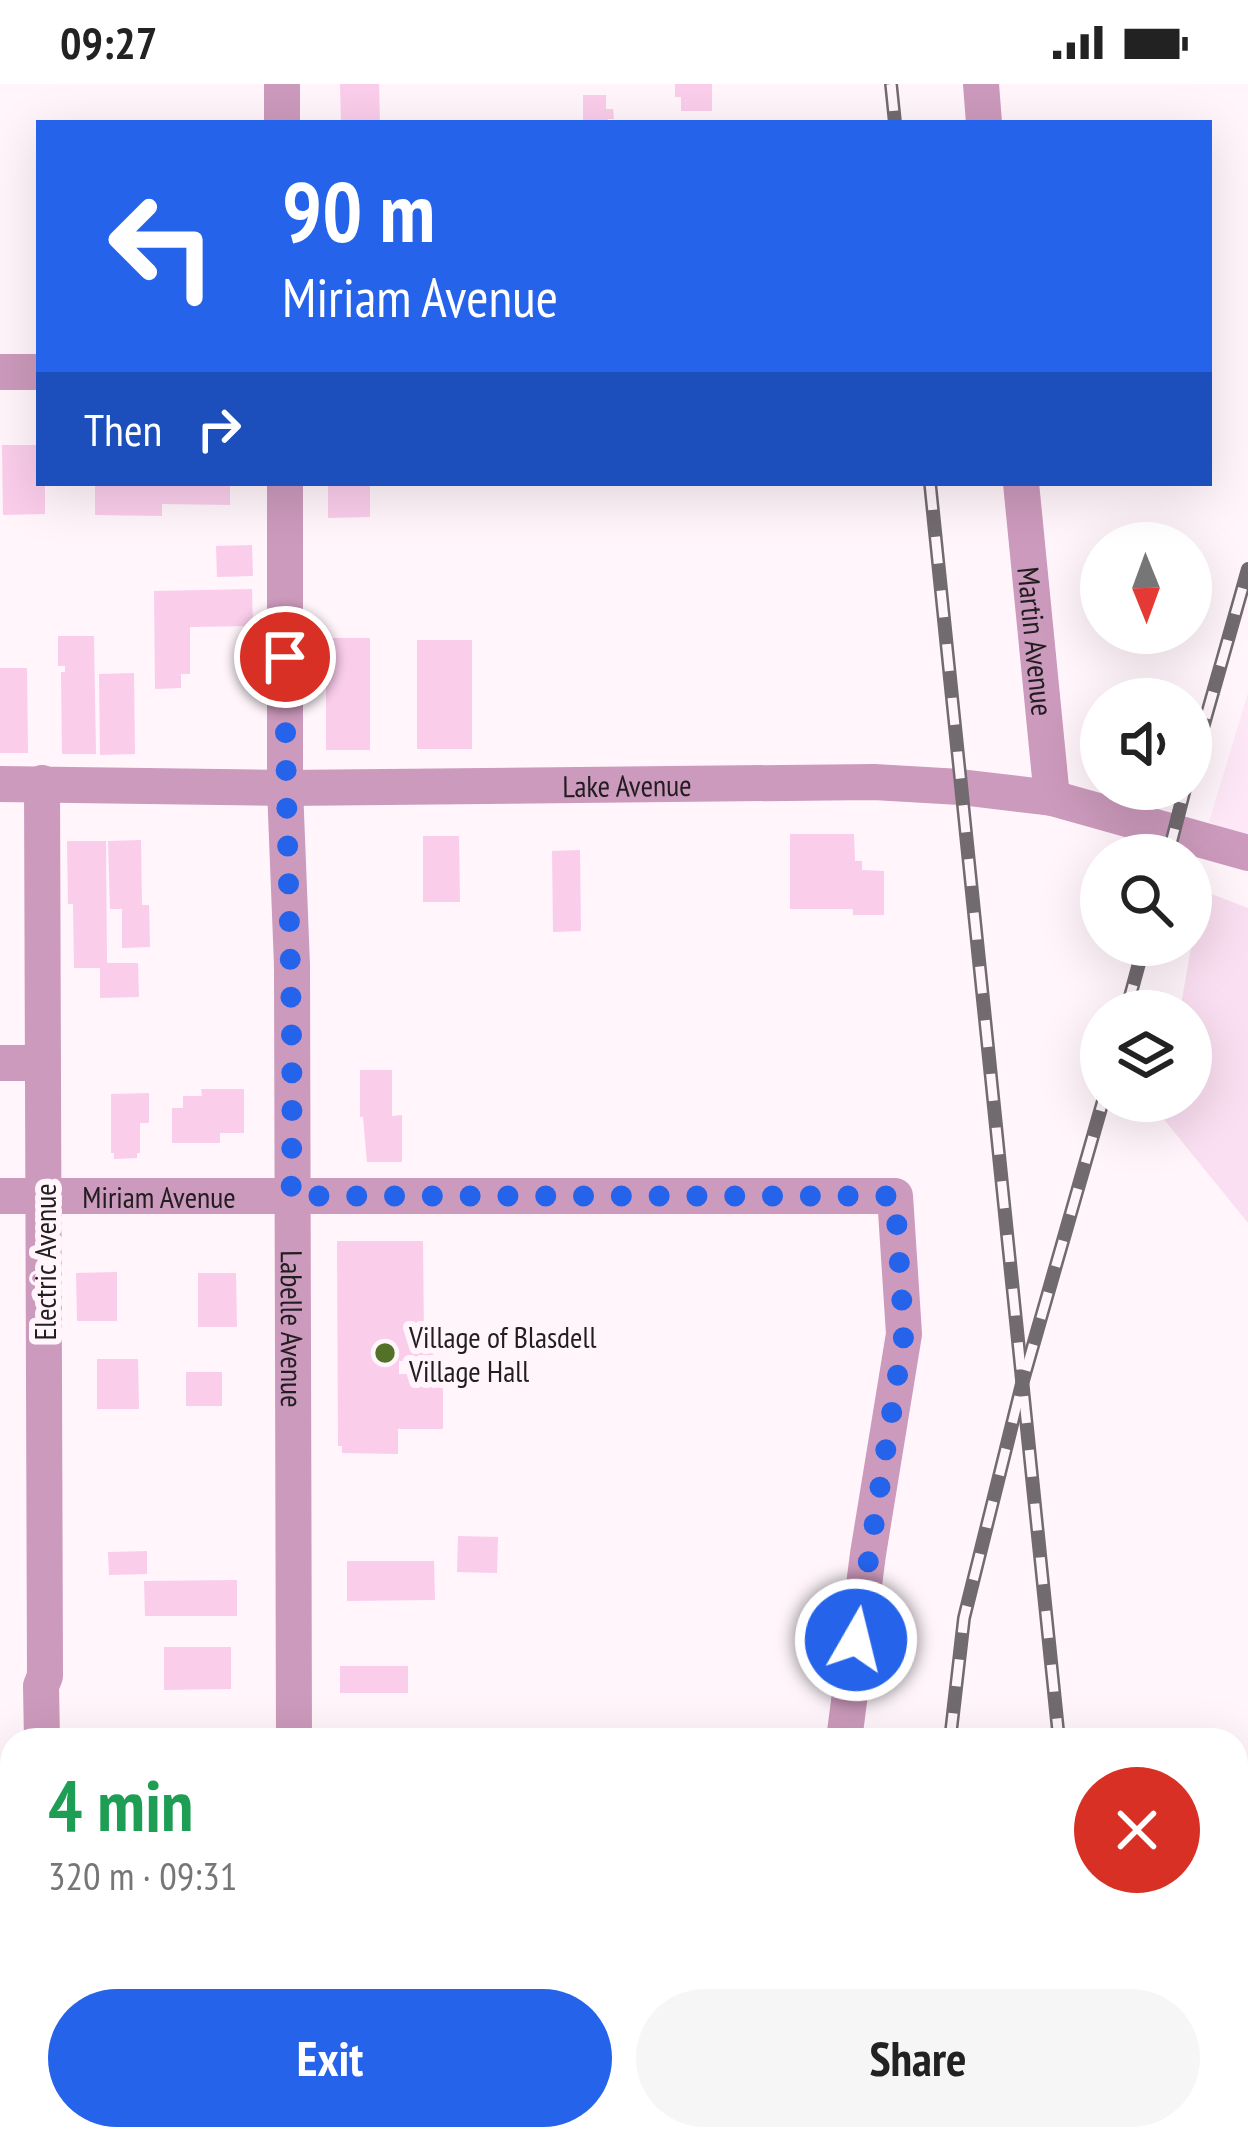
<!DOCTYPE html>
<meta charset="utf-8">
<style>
body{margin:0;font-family:"PT Sans Narrow",sans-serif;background:#f6f6f6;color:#222;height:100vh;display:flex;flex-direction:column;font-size:45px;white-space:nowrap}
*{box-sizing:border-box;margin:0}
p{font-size:39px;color:#767676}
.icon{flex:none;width:66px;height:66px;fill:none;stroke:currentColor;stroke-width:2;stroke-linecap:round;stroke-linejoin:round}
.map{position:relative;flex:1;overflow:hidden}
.drawer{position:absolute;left:0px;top:1644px;width:1248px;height:423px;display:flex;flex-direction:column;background:#fff;border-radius:36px 36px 0 0;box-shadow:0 12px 48px #0002}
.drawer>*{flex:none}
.top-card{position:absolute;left:36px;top:36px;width:1176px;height:366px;border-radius:0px;box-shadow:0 12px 48px #0002;background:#2563eb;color:#fff;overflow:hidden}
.needle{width:78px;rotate:179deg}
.fabs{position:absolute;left:1080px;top:438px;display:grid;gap:24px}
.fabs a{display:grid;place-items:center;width:132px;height:132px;border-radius:50%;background:#fff;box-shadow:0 12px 48px #0002;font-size:60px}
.pin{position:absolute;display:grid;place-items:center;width:102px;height:102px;color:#fff;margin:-51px;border:6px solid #fff;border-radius:50%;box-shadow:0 3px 12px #0007}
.me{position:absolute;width:132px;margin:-66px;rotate:8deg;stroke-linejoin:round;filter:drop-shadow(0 0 9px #0008)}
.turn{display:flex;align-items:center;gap:42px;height:252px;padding:0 48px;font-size:54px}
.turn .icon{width:156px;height:156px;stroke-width:2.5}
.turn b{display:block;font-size:84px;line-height:102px}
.then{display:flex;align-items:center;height:114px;padding:0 48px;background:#0003;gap:24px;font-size:45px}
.round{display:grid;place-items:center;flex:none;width:126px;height:126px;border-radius:63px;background:#f6f6f6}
.summary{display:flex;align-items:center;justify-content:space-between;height:204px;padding:0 48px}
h1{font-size:72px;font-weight:700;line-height:90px;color:#1e9e55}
.action{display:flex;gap:24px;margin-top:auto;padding:24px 48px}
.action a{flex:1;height:138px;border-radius:72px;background:#2563eb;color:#fff;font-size:48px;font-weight:700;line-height:138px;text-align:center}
.action a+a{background:#f6f6f6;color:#222}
.status{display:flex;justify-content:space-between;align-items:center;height:84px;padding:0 60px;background:#fff;direction:ltr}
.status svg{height:33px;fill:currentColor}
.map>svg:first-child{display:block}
.built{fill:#fee7f6}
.green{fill:#fadef1}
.building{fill:#facdeb}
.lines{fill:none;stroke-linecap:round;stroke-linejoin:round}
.minor{stroke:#cc9abc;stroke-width:36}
.rail-casing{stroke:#716a6f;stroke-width:14}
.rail{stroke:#fff5fb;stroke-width:9;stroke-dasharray:27;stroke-linecap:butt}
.route{stroke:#2563eb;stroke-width:21;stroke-dasharray:0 37.8}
.poi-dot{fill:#537228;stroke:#fff5fb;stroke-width:4.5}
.labels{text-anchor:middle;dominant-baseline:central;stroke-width:12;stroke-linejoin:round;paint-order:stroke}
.street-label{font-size:30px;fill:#221d20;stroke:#fff5fb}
.poi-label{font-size:30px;fill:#221d20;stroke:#fff5fb;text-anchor:start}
</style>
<div class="status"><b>09:27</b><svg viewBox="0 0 49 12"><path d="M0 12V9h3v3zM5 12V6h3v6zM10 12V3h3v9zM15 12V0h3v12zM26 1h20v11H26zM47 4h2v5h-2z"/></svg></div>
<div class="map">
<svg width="1248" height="2065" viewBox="0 0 1248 2065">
<rect width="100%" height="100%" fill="#fff5fb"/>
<path class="built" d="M 1248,609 L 1248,754 L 1209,738 Z"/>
<path class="green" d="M 1201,806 L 1248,824 L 1248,1139 L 1162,1033 L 1164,1017 L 1191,1017 L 1191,927 L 1180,927 Z"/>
<g class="building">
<path d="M 340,0 L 379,0 L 380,39 L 341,39 Z"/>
<path d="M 675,0 L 712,0 L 712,27 L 681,27 L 681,13 L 675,13 Z"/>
<path d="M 583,11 L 606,11 L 606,25 L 613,25 L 614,35 L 608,35 L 608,39 L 583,39 Z"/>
<path d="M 2,361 L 39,361 L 39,399 L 45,399 L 45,430 L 3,431 Z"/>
<path d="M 95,399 L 230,399 L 230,421 L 162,420 L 162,432 L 95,431 Z"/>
<path d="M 328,399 L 370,399 L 370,433 L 328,434 Z"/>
<path d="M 252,461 L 253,492 L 217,493 L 216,462 Z"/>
<path d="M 252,505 L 253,542 L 190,543 L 190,590 L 181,590 L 181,604 L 155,605 L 154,507 Z"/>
<path d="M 58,552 L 94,552 L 96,670 L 62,670 L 61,588 L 65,588 L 65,582 L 58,582 Z"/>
<rect x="326" y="554" width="44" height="112"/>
<rect x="417" y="556" width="55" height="109"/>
<path d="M 0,584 L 27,584 L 28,669 L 0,669 Z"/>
<path d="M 134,589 L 135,670 L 100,671 L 99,590 Z"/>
<path d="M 790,750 L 854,750 L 855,777 L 862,777 L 862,786 L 884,787 L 884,831 L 853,831 L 853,825 L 790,825 Z"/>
<path d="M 423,752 L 459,752 L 460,818 L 423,818 Z"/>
<path d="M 141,756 L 142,821 L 149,821 L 150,863 L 122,864 L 122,825 L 110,825 L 108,757 Z"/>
<path d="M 67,757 L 106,757 L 107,879 L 138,879 L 139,913 L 100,914 L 100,884 L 74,884 L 73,820 L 68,820 Z"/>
<path d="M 580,766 L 581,847 L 553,848 L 552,767 Z"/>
<path d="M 360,986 L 392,986 L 392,1032 L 402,1031 L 402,1078 L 367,1078 L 363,1033 L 360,1033 Z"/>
<path d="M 201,1005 L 244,1005 L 244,1049 L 220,1049 L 220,1059 L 172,1059 L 172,1024 L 183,1024 L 183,1012 L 202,1012 Z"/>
<path d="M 149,1009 L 149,1039 L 140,1039 L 140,1069 L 137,1069 L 137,1074 L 114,1075 L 114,1069 L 111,1069 L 111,1010 Z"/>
<path d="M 337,1157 L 423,1157 L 424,1261 L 434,1262 L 433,1281 L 407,1281 L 407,1277 L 399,1277 L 399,1290 L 443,1290 L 443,1345 L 398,1345 L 398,1370 L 342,1369 L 342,1362 L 338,1362 Z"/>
<path d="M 117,1188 L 117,1237 L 77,1237 L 76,1189 Z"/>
<path d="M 198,1189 L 236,1189 L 237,1243 L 198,1243 Z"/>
<path d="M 97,1275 L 138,1275 L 139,1325 L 97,1325 Z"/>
<rect x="186" y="1288" width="36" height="34"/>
<path d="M 458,1452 L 498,1453 L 497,1489 L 457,1488 Z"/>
<path d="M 147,1467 L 147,1490 L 109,1491 L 108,1468 Z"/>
<path d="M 347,1477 L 434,1477 L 435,1516 L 347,1517 Z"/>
<path d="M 237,1496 L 237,1532 L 145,1532 L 144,1497 Z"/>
<path d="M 164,1563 L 231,1563 L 231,1605 L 164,1606 Z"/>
<rect x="340" y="1582" width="68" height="27"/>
</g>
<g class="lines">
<g class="minor">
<path d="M 282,0 L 282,39"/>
<path d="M 981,0 L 984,39"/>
<path d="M 0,288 L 39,288"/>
<path id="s1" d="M 285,399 L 285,704 L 292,881 L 294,1656"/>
<path id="s2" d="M 1021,399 L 1052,714"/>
<path id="s3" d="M 0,700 L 285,704 L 874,698 L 960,703 L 1052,714 L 1248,769"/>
<path d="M 0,979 L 43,979"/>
<path id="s4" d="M 0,1112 L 895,1112 L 904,1250 L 868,1470 L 844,1656"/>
<path d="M 42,1656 L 41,1602 L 45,1592 L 42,699"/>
<path d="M 0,1906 L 12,1906"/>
<path d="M 853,2055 L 854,2065"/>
<path d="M 43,2065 L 43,2055"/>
</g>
<g class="rail-casing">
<g id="rail">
<path d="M 891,0 L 895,39"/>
<path d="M 930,399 L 1059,1656"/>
<path d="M 1191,686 L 1248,485"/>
<path d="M 1168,771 L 1185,705"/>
<path d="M 1126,927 L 1144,861"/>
<path d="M 950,1656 L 964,1534 L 1022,1300 L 1103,1017"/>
<path d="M 949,2055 L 950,2065"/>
<path d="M 1100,2055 L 1101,2065"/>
</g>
</g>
<use href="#rail" class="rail"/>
</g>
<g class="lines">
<path class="route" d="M 285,573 C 285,753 295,932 291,1112 L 895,1112 L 904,1250 L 856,1556"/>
</g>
<circle class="poi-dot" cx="385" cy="1269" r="12"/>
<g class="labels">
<g class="street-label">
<text stroke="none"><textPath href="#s2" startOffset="159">Martin Avenue</textPath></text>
<text stroke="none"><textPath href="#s3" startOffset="627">Lake Avenue</textPath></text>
<text stroke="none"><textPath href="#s4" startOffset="159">Miriam Avenue</textPath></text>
<text transform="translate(44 1178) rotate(-90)">Electric Avenue</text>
<text stroke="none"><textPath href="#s1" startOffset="846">Labelle Avenue</textPath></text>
</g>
<g class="poi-label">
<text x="409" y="1252">Village of Blasdell<tspan x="409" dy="34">Village Hall</tspan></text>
</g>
</g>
</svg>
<div class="fabs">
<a><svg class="needle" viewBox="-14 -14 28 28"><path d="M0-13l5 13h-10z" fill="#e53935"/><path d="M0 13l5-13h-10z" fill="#767676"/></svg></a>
<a><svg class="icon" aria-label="sound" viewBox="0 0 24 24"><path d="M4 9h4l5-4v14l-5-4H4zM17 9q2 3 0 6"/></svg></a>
<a><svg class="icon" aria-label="search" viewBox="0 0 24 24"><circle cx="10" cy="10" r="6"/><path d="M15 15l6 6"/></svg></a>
<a><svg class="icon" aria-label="layers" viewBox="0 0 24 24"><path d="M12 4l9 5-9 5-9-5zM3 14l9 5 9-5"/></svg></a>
</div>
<div class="pin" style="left:285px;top:573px;background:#d93025"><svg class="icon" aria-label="arrive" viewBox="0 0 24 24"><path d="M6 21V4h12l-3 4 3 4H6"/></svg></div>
<svg class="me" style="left:856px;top:1556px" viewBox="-20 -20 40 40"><circle r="17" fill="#2563eb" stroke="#fff" stroke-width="3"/><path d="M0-11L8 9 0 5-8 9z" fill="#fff"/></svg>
<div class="top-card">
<div class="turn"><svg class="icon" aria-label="left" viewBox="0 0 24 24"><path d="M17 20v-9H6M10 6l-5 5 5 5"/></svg><div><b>90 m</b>Miriam Avenue</div></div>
<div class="then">Then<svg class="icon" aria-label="right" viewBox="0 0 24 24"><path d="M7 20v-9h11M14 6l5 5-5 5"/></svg></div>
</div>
<section class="drawer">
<div class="summary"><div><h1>4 min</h1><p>320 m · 09:31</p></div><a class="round" style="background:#d93025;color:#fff"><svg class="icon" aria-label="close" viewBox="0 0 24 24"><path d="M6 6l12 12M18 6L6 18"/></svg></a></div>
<div class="action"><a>Exit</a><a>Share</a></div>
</section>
</div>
